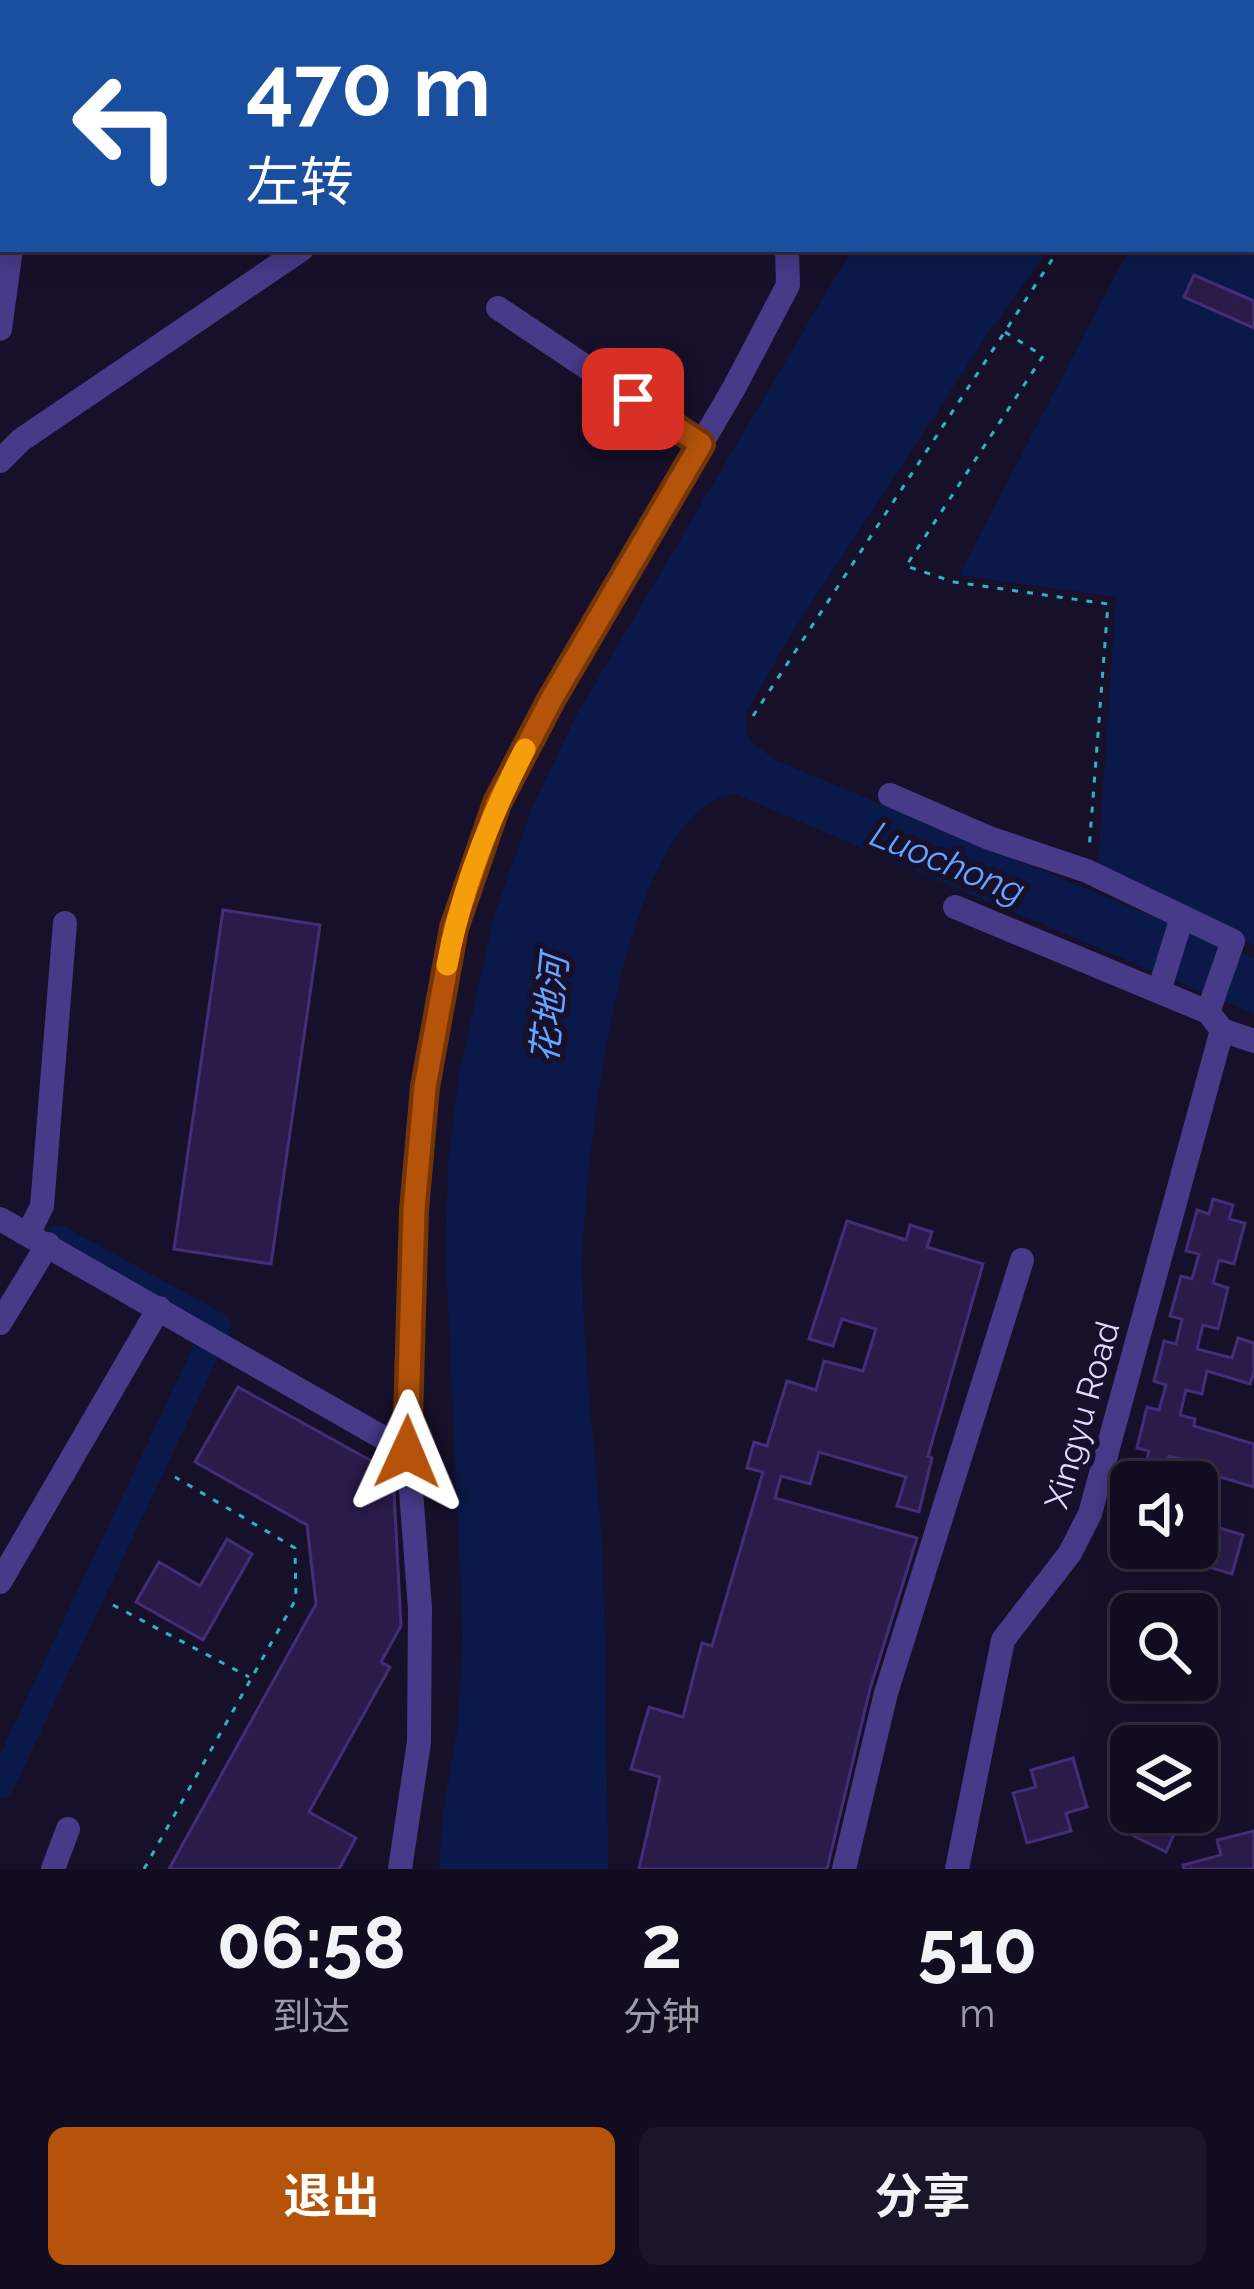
<!DOCTYPE html>
<html lang="zh">
<meta charset="utf-8">
<style>
body{margin:0;font-family:Raleway,"Noto Sans SC",sans-serif;background:#1a1529;color:#f1f3f6;height:100vh;display:flex;flex-direction:column;font-size:45px;white-space:nowrap}
*{box-sizing:border-box;margin:0}
p{font-size:39px;color:#9c9ba5}
.icon{flex:none;width:66px;height:66px;fill:none;stroke:currentColor;stroke-width:2;stroke-linecap:round;stroke-linejoin:round}
.map{position:relative;height:1869px;overflow:hidden}
.sheet{display:flex;flex-direction:column;background:#110c20;flex:1}
.sheet>*{flex:none}
.hud{position:absolute;left:0px;top:0px;width:1254px;height:252px;box-shadow:0 6px 30px #0003,0 0 0 3px #302c3e;background:#1a4fa0;color:#fff;overflow:hidden}
.buttons{position:absolute;left:1110px;top:1461px;display:grid;gap:24px}
.buttons a{display:grid;place-items:center;width:108px;height:108px;border-radius:18px;background:#110c20;box-shadow:0 6px 30px #0003,0 0 0 3px #302c3e;font-size:60px}
.pin{position:absolute;display:grid;place-items:center;width:102px;height:102px;color:#fff;margin:-51px;border-radius:24px;box-shadow:0 6px 18px #0006}
.me{position:absolute;width:132px;margin:-66px;rotate:1deg;stroke-linejoin:round;filter:drop-shadow(0 0 9px #0008)}
.turn{display:flex;align-items:center;gap:42px;height:252px;padding:0 48px;font-size:54px}
.turn .icon{width:156px;height:156px;stroke-width:2.5}
.turn b{display:block;font-size:84px;line-height:102px}
.eta{display:flex;justify-content:space-evenly;align-items:center;height:204px;text-align:center}
.eta b{font-size:72px;font-weight:700;line-height:84px}
.primary-button{display:flex;gap:24px;margin-top:auto;padding:24px 48px}
.primary-button a{flex:1;height:138px;border-radius:18px;background:#b45309;color:#fff;font-size:48px;font-weight:700;line-height:138px;text-align:center}
.primary-button a+a{background:#1a1529;color:#f1f3f6}
.map>svg:first-child{display:block}
.water{fill:#0a1949}
.lines{fill:none;stroke-linecap:round;stroke-linejoin:round}
.river{stroke:#0a1949;stroke-width:27}
.building{fill:#2b1b4b;stroke:#452d77;stroke-width:3}
.path{stroke:#2eb4be;stroke-width:3;stroke-dasharray:6 9;stroke-linecap:butt}
.minor{stroke:#473a89;stroke-width:24}
.route-casing{stroke:#753606;stroke-width:30}
.route{stroke:#b45309;stroke-width:21}
.slow{stroke:#f59e0b;stroke-width:21}
.labels{text-anchor:middle;dominant-baseline:central;stroke-width:12;stroke-linejoin:round;paint-order:stroke}
.street-label{font-size:33px;fill:#e2d8ff;stroke:#17102a}
.water-label{font-size:36px;font-style:italic;fill:#66a5ff;stroke:#17102a}
</style>
<div class="map">
<svg width="1254" height="1869" viewBox="0 0 1254 1869">
<rect width="100%" height="100%" fill="#17102a"/>
<g class="water">
<path d="M 1216,0 L 1254,0 L 1254,945 L 1098,863 L 1116,597 L 959,575 L 1129,249 L 1251,249 L 1251,3 L 1214,3 Z"/>
<path d="M 852,249 L 1049,249 L 987,335 L 791,634 L 746,713 L 746,730 L 752,743 L 777,761 L 1254,958 L 1254,1014 L 735,794 C 622,806 586,1156 583,1248 C 580,1355 599,1461 603,1568 C 606,1668 607,1769 608,1869 L 439,1869 L 442,1818 L 457,1730 L 463,1638 L 446,1261 L 448,1163 L 459,1074 L 494,916 L 533,806 L 576,716 Z"/>
</g>
<g class="lines">
<path class="river" d="M 0,1786 L 218,1326 L 57,1238"/>
</g>
<g class="building">
<path d="M 1194,275 L 1254,301 L 1254,328 L 1184,297 Z"/>
<path d="M 223,910 L 320,925 L 271,1264 L 174,1249 Z"/>
<path d="M 1213,1199 L 1233,1205 L 1229,1219 L 1245,1223 L 1234,1264 L 1219,1260 L 1213,1283 L 1228,1288 L 1218,1329 L 1203,1325 L 1197,1349 L 1232,1358 L 1238,1338 L 1254,1343 L 1254,1372 L 1250,1384 L 1207,1371 L 1202,1394 L 1186,1390 L 1180,1415 L 1195,1419 L 1194,1426 L 1254,1444 L 1254,1487 L 1217,1476 L 1216,1482 L 1199,1482 L 1204,1465 L 1169,1456 L 1162,1482 L 1141,1482 L 1149,1451 L 1137,1448 L 1147,1407 L 1159,1410 L 1166,1385 L 1154,1381 L 1164,1341 L 1176,1344 L 1182,1319 L 1170,1316 L 1181,1276 L 1192,1279 L 1199,1254 L 1186,1251 L 1197,1210 L 1209,1214 Z"/>
<path d="M 847,1221 L 906,1240 L 910,1225 L 932,1232 L 927,1247 L 983,1264 L 928,1456 L 932,1458 L 919,1512 L 897,1506 L 906,1477 L 819,1452 L 810,1484 L 781,1476 L 775,1498 L 917,1538 L 870,1689 L 827,1869 L 639,1869 L 660,1777 L 631,1769 L 649,1707 L 683,1717 L 702,1643 L 712,1646 L 763,1472 L 747,1468 L 754,1442 L 767,1446 L 787,1381 L 816,1390 L 824,1361 L 863,1371 L 876,1329 L 842,1319 L 833,1346 L 809,1339 Z"/>
<path d="M 238,1387 L 393,1473 L 401,1626 L 381,1662 L 390,1667 L 309,1812 L 356,1838 L 339,1869 L 169,1869 L 316,1604 L 307,1525 L 195,1462 Z"/>
<path d="M 1197,1521 L 1243,1535 L 1232,1574 L 1155,1551 L 1156,1548 L 1197,1548 Z"/>
<path d="M 227,1539 L 252,1554 L 203,1640 L 136,1602 L 159,1562 L 200,1586 Z"/>
<path d="M 1073,1758 L 1087,1807 L 1066,1813 L 1071,1831 L 1027,1843 L 1013,1793 L 1036,1787 L 1031,1770 Z"/>
<path d="M 1133,1812 L 1198,1815 L 1196,1832 L 1175,1832 L 1166,1852 L 1124,1831 Z"/>
<path d="M 1254,1831 L 1254,1869 L 1184,1869 L 1183,1865 L 1221,1855 L 1217,1840 Z"/>
</g>
<g class="lines">
<g class="path">
<path d="M 1200,3 L 1201,0"/>
<path d="M 1005,332 L 1043,356 L 906,566 L 954,582 L 1108,604 L 1089,850"/>
<path d="M 753,716 L 1059,249"/>
<path d="M 113,1605 L 249,1677"/>
<path d="M 144,1869 L 296,1599 L 295,1548 L 175,1477"/>
</g>
<g class="minor">
<path d="M 232,0 L 234,3"/>
<path d="M 20,3 L 21,0"/>
<path d="M 473,3 L 477,0"/>
<path d="M 816,3 L 817,0"/>
<path d="M 0,5 L 3,6"/>
<path d="M 498,308 L 701,444"/>
<path d="M 0,329 L 11,249"/>
<path d="M 0,461 L 21,440 L 302,249"/>
<path d="M 890,795 L 989,838 L 1087,871 L 1233,941 L 1208,1012"/>
<path d="M 955,907 L 1208,1012 L 1222,1030 L 1254,1041"/>
<path d="M 1159,991 L 1182,917"/>
<path d="M 0,1219 L 408,1452"/>
<path d="M 28,1234 L 42,1206 L 65,923"/>
<path d="M 0,1323 L 48,1244"/>
<path d="M 0,1582 L 159,1308"/>
<path d="M 53,1869 L 68,1829"/>
<path d="M 400,1869 L 419,1742 L 420,1608 L 408,1452 L 410,1251 L 425,1087 L 454,928 L 497,803 L 551,700 L 734,388 L 788,285 L 787,249"/>
<path d="M 844,1869 L 886,1693 L 1022,1260"/>
<path d="M 957,1869 L 1003,1640 L 1070,1553 L 1090,1514 L 1222,1030"/>
</g>
</g>
<g class="lines">
<g class="route-casing">
<path id="route" d="M 407,1452 L 414,1210 L 425,1087 L 454,928 L 497,803 L 551,700 L 701,444 L 633,399"/>
</g>
<use href="#route" class="route"/>
<path class="slow" d="M 447,965 C 461,890 490,817 525,749"/>
</g>
<g class="labels">
<g class="street-label">
<text transform="translate(1082 1415) rotate(-74)">Xingyu Road</text>
</g>
<g class="water-label">
<text transform="translate(948 862) rotate(22)">Luochong</text>
<text transform="translate(549 1009) rotate(-84)">花地河</text>
</g>
</g>
</svg>
<div class="buttons">
<a><svg class="icon" aria-label="sound" viewBox="0 0 24 24"><path d="M4 9h4l5-4v14l-5-4H4zM17 9q2 3 0 6"/></svg></a>
<a><svg class="icon" aria-label="search" viewBox="0 0 24 24"><circle cx="10" cy="10" r="6"/><path d="M15 15l6 6"/></svg></a>
<a><svg class="icon" aria-label="layers" viewBox="0 0 24 24"><path d="M12 4l9 5-9 5-9-5zM3 14l9 5 9-5"/></svg></a>
</div>
<div class="pin" style="left:633px;top:399px;background:#d93025"><svg class="icon" aria-label="arrive" viewBox="0 0 24 24"><path d="M6 21V4h12l-3 4 3 4H6"/></svg></div>
<svg class="me" style="left:407px;top:1452px" viewBox="-20 -20 40 40"><path d="M0-17L14 15 0 8-14 15z" fill="#b45309" stroke="#fff" stroke-width="4"/></svg>
<div class="hud">
<div class="turn"><svg class="icon" aria-label="left" viewBox="0 0 24 24"><path d="M17 20v-9H6M10 6l-5 5 5 5"/></svg><div><b>470 m</b>左转</div></div>
</div>
</div>
<section class="sheet">
<div class="eta">
<div><b>06:58</b><p>到达</p></div>
<div><b>2</b><p>分钟</p></div>
<div><b>510</b><p>m</p></div>
</div>
<div class="primary-button"><a>退出</a><a>分享</a></div>
</section>
